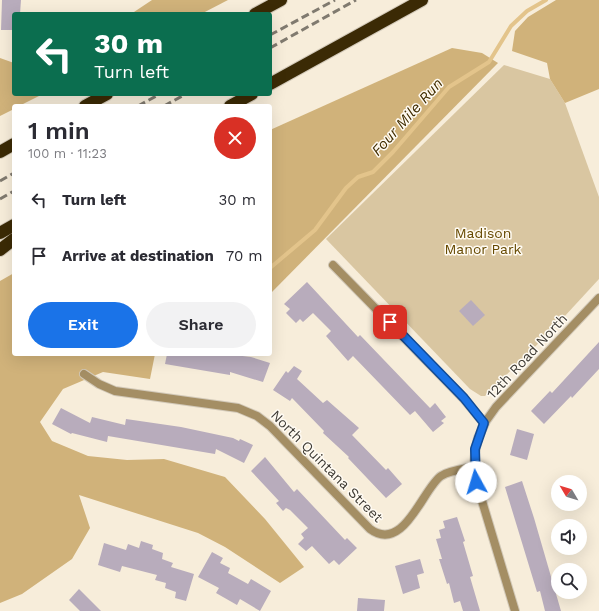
<!DOCTYPE html>
<meta charset="utf-8">
<style>
body{margin:0;font-family:"Work Sans",sans-serif;background:#f2f2f3;color:#2b2b33;height:100vh;display:flex;flex-direction:column;font-size:15px;white-space:nowrap}
*{box-sizing:border-box;margin:0}
p{font-size:13px;color:#7c7c81}
.icon{flex:none;width:22px;height:22px;fill:none;stroke:currentColor;stroke-width:2;stroke-linecap:round;stroke-linejoin:round}
.map{position:relative;flex:1;overflow:hidden}
.details{position:absolute;left:12px;top:104px;width:260px;height:252px;display:flex;flex-direction:column;background:#fff;border-radius:4px;box-shadow:0 4px 16px #0002}
.details>*{flex:none}
.hud{position:absolute;left:12px;top:12px;width:260px;height:84px;border-radius:4px;box-shadow:0 4px 16px #0002;background:#0b6e4f;color:#fff;overflow:hidden}
.needle{width:26px;rotate:308deg}
.tools{position:absolute;left:551px;top:475px;display:grid;gap:8px}
.tools a{display:grid;place-items:center;width:36px;height:36px;border-radius:50%;background:#fff;box-shadow:0 4px 16px #0002;font-size:20px}
.pin{position:absolute;display:grid;place-items:center;width:34px;height:34px;color:#fff;margin:-17px;border-radius:8px;box-shadow:0 2px 6px #0006}
.me{position:absolute;width:44px;margin:-22px;rotate:354deg;stroke-linejoin:round;filter:drop-shadow(0 0 3px #0008)}
.turn{display:flex;align-items:center;gap:14px;height:84px;padding:0 16px;font-size:18px}
.turn .icon{width:52px;height:52px;stroke-width:2.5}
.turn b{display:block;font-size:28px;line-height:34px}
.round{display:grid;place-items:center;flex:none;width:42px;height:42px;border-radius:21px;background:#f2f2f3}
.overview{display:flex;align-items:center;justify-content:space-between;height:68px;padding:0 16px}
h1{font-size:24px;font-weight:600;line-height:30px}
.cta{display:flex;gap:8px;margin-top:auto;padding:8px 16px}
.cta a{flex:1;height:46px;border-radius:24px;background:#1a73e8;color:#fff;font-size:16px;font-weight:600;line-height:46px;text-align:center}
.cta a+a{background:#f2f2f3;color:#2b2b33}
ul{padding:0;list-style:none}
li{display:flex;align-items:center;gap:12px;height:56px;padding:0 16px}
li div{flex:1}
li b{display:block;font-size:15px}
li em{font-style:normal}
.map>svg:first-child{display:block}
.green{fill:#d9c6a1}
.forest{fill:#d0b27a}
.lines{fill:none;stroke-linecap:round;stroke-linejoin:round}
.stream{stroke:#e3c48b;stroke-width:4}
.building{fill:#b8acbc}
.minor-casing{stroke:#d2c9b9;stroke-width:10}
.motorway-casing{stroke:#d2c9b9;stroke-width:14}
.minor{stroke:#a48e64;stroke-width:8}
.motorway{stroke:#3b2a05;stroke-width:12}
.rail{stroke:#807a6f;stroke-width:3;stroke-dasharray:8 4;stroke-linecap:butt}
.route-casing{stroke:#114b97;stroke-width:10}
.route{stroke:#1a73e8;stroke-width:7}
.labels{text-anchor:middle;dominant-baseline:central;stroke-width:3;stroke-linejoin:round;paint-order:stroke}
.park-label{font-size:14px;fill:#664900;stroke:#fffbf3}
.street-label{font-size:14px;fill:#3f3b34;stroke:#fffbf3}
.water-label{font-size:15px;font-style:italic;fill:#412d00;stroke:#fffbf3}
</style>
<div class="map">
<svg width="599" height="611" viewBox="0 0 599 611">
<rect width="100%" height="100%" fill="#f7edda"/>
<path class="green" d="M 504,65 L 550,79 L 565,103 L 599,197 L 599,279 L 552,330 L 485,396 L 481,396 L 470,389 L 326,239 Z"/>
<g class="forest">
<path d="M 152,0 L 228,0 L 201,14 L 131,14 Z"/>
<path d="M 556,0 L 599,0 L 599,89 L 565,103 L 550,79 L 547,63 L 512,51 L 515,31 L 528,17 Z"/>
<path d="M 452,48 L 482,53 L 498,63 L 270,294 L 270,130 Z"/>
<path d="M 0,58 L 14,63 L 14,94 L 43,94 L 19,106 L 14,106 L 14,109 L 0,116 Z"/>
<path d="M 14,273 L 14,354 L 155,354 L 150,379 L 103,372 L 63,389 L 40,422 L 52,441 L 88,456 L 127,460 L 164,459 L 225,477 L 265,519 L 304,567 L 280,583 L 225,547 L 198,533 L 79,495 L 90,528 L 72,559 L 22,594 L 0,603 L 0,281 Z"/>
</g>
<g class="lines">
<path class="stream" d="M 270,268 L 315,230 L 346,188 L 358,177 L 373,172 L 393,152 L 449,87 L 489,62 L 511,26 L 527,11 L 546,0"/>
</g>
<g class="building">
<path d="M 2,0 L 21,0 L 20,14 L 14,14 L 14,30 L 1,30 Z"/>
<path d="M 307,282 L 358,337 L 360,335 L 430,408 L 435,403 L 446,417 L 441,421 L 444,423 L 433,432 L 415,411 L 410,415 L 353,356 L 348,361 L 326,336 L 331,331 L 313,313 L 303,322 L 300,319 L 296,323 L 286,313 L 290,309 L 284,304 Z"/>
<path d="M 471,300 L 485,315 L 473,326 L 459,311 Z"/>
<path d="M 599,342 L 599,369 L 572,398 L 571,396 L 544,424 L 531,411 L 550,391 L 552,393 Z"/>
<path d="M 167,354 L 226,354 L 251,357 L 270,363 L 263,382 L 230,372 L 230,375 L 165,364 Z"/>
<path d="M 294,366 L 302,371 L 297,379 L 323,403 L 327,400 L 359,428 L 352,435 L 386,470 L 388,468 L 402,484 L 386,498 L 348,458 L 349,457 L 323,433 L 324,431 L 292,398 L 290,401 L 273,390 L 286,371 L 288,373 Z"/>
<path d="M 61,408 L 90,423 L 92,417 L 125,425 L 126,419 L 181,427 L 233,438 L 239,441 L 240,439 L 253,445 L 244,463 L 216,449 L 215,454 L 108,436 L 107,442 L 72,433 L 71,434 L 52,424 Z"/>
<path d="M 517,429 L 534,434 L 527,460 L 510,455 Z"/>
<path d="M 265,457 L 294,492 L 297,489 L 345,540 L 347,538 L 357,548 L 339,565 L 334,560 L 329,564 L 312,546 L 306,551 L 298,544 L 304,538 L 301,534 L 308,528 L 290,510 L 286,508 L 283,511 L 276,503 L 279,501 L 251,471 Z"/>
<path d="M 522,481 L 534,518 L 561,611 L 545,611 L 540,591 L 537,592 L 505,487 Z"/>
<path d="M 457,517 L 465,541 L 463,542 L 473,576 L 470,577 L 480,611 L 463,611 L 460,601 L 454,603 L 449,583 L 447,584 L 439,559 L 442,559 L 436,539 L 441,538 L 439,530 L 445,528 L 443,521 Z"/>
<path d="M 141,541 L 153,545 L 152,549 L 163,553 L 162,559 L 173,563 L 171,567 L 194,574 L 186,601 L 175,598 L 176,592 L 165,588 L 166,583 L 155,580 L 157,575 L 122,566 L 120,572 L 98,565 L 104,543 L 126,550 L 128,544 L 139,548 Z"/>
<path d="M 212,552 L 223,558 L 220,563 L 230,568 L 228,573 L 248,584 L 251,579 L 271,591 L 260,611 L 240,599 L 237,605 L 216,593 L 219,588 L 198,577 Z"/>
<path d="M 420,559 L 424,573 L 417,575 L 420,588 L 403,594 L 395,566 Z"/>
<path d="M 79,589 L 101,611 L 80,611 L 69,600 Z"/>
<path d="M 358,598 L 385,600 L 384,611 L 357,611 Z"/>
</g>
<g class="lines">
<g class="minor-casing">
<g id="minor">
<path d="M 333,265 L 464,399 L 484,423"/>
<path d="M 84,374 L 99,384 L 115,391 L 238,408 L 257,416 L 270,426 L 370,529 C 404,554 423,488 441,476 C 450,470 464,469 474,467"/>
<path d="M 515,611 L 479,491 L 474,467 L 475,452 L 478,438 L 486,421 L 496,407 L 599,298"/>
</g>
</g>
<g class="motorway-casing">
<g id="motorway">
<path d="M 255,14 L 281,0"/>
<path d="M 270,84 L 422,0"/>
<path d="M 85,106 L 107,94"/>
<path d="M 230,106 L 252,94"/>
<path d="M 0,152 L 14,144"/>
<path d="M 0,233 L 14,225"/>
<path d="M 0,250 L 14,239"/>
</g>
</g>
<use href="#minor" class="minor"/>
<use href="#motorway" class="motorway"/>
<g class="rail">
<path d="M 270,35 L 335,0"/>
<path d="M 270,48 L 356,0"/>
<path d="M 138,106 L 160,94"/>
<path d="M 164,106 L 186,94"/>
<path d="M 0,181 L 14,173"/>
<path d="M 0,199 L 14,191"/>
</g>
</g>
<g class="lines">
<g class="route-casing">
<path id="route" d="M 390,322 L 464,398 L 484,423 L 475,449 L 476,482"/>
</g>
<use href="#route" class="route"/>
</g>
<g class="labels">
<g class="park-label">
<text x="483" y="233">Madison<tspan x="483" dy="16">Manor Park</tspan></text>
</g>
<g class="street-label">
<text transform="translate(527 356) rotate(-47)">12th Road North</text>
<text transform="translate(327 466) rotate(45)">North Quintana Street</text>
</g>
<g class="water-label">
<text transform="translate(407 117) rotate(-48)">Four Mile Run</text>
</g>
</g>
</svg>
<div class="tools">
<a><svg class="needle" viewBox="-14 -14 28 28"><path d="M0-13l5 13h-10z" fill="#e53935"/><path d="M0 13l5-13h-10z" fill="#7c7c81"/></svg></a>
<a><svg class="icon" aria-label="sound" viewBox="0 0 24 24"><path d="M4 9h4l5-4v14l-5-4H4zM17 9q2 3 0 6"/></svg></a>
<a><svg class="icon" aria-label="search" viewBox="0 0 24 24"><circle cx="10" cy="10" r="6"/><path d="M15 15l6 6"/></svg></a>
</div>
<div class="pin" style="left:390px;top:322px;background:#d93025"><svg class="icon" aria-label="arrive" viewBox="0 0 24 24"><path d="M6 21V4h12l-3 4 3 4H6"/></svg></div>
<svg class="me" style="left:476px;top:482px" viewBox="-20 -20 40 40"><circle r="19" fill="#fff"/><path d="M0-13L10 11 0 6-10 11z" fill="#1a73e8"/></svg>
<div class="hud">
<div class="turn"><svg class="icon" aria-label="left" viewBox="0 0 24 24"><path d="M17 20v-9H6M10 6l-5 5 5 5"/></svg><div><b>30 m</b>Turn left</div></div>
</div>
<section class="details">
<div class="overview"><div><h1>1 min</h1><p>100 m · 11:23</p></div><a class="round" style="background:#d93025;color:#fff"><svg class="icon" aria-label="close" viewBox="0 0 24 24"><path d="M6 6l12 12M18 6L6 18"/></svg></a></div>
<ul>
<li><svg class="icon" aria-label="left" viewBox="0 0 24 24"><path d="M17 20v-9H6M10 6l-5 5 5 5"/></svg><div><b>Turn left</b></div><em>30 m</em></li>
<li><svg class="icon" aria-label="arrive" viewBox="0 0 24 24"><path d="M6 21V4h12l-3 4 3 4H6"/></svg><div><b>Arrive at destination</b></div><em>70 m</em></li>
</ul>
<div class="cta"><a>Exit</a><a>Share</a></div>
</section>
</div>
